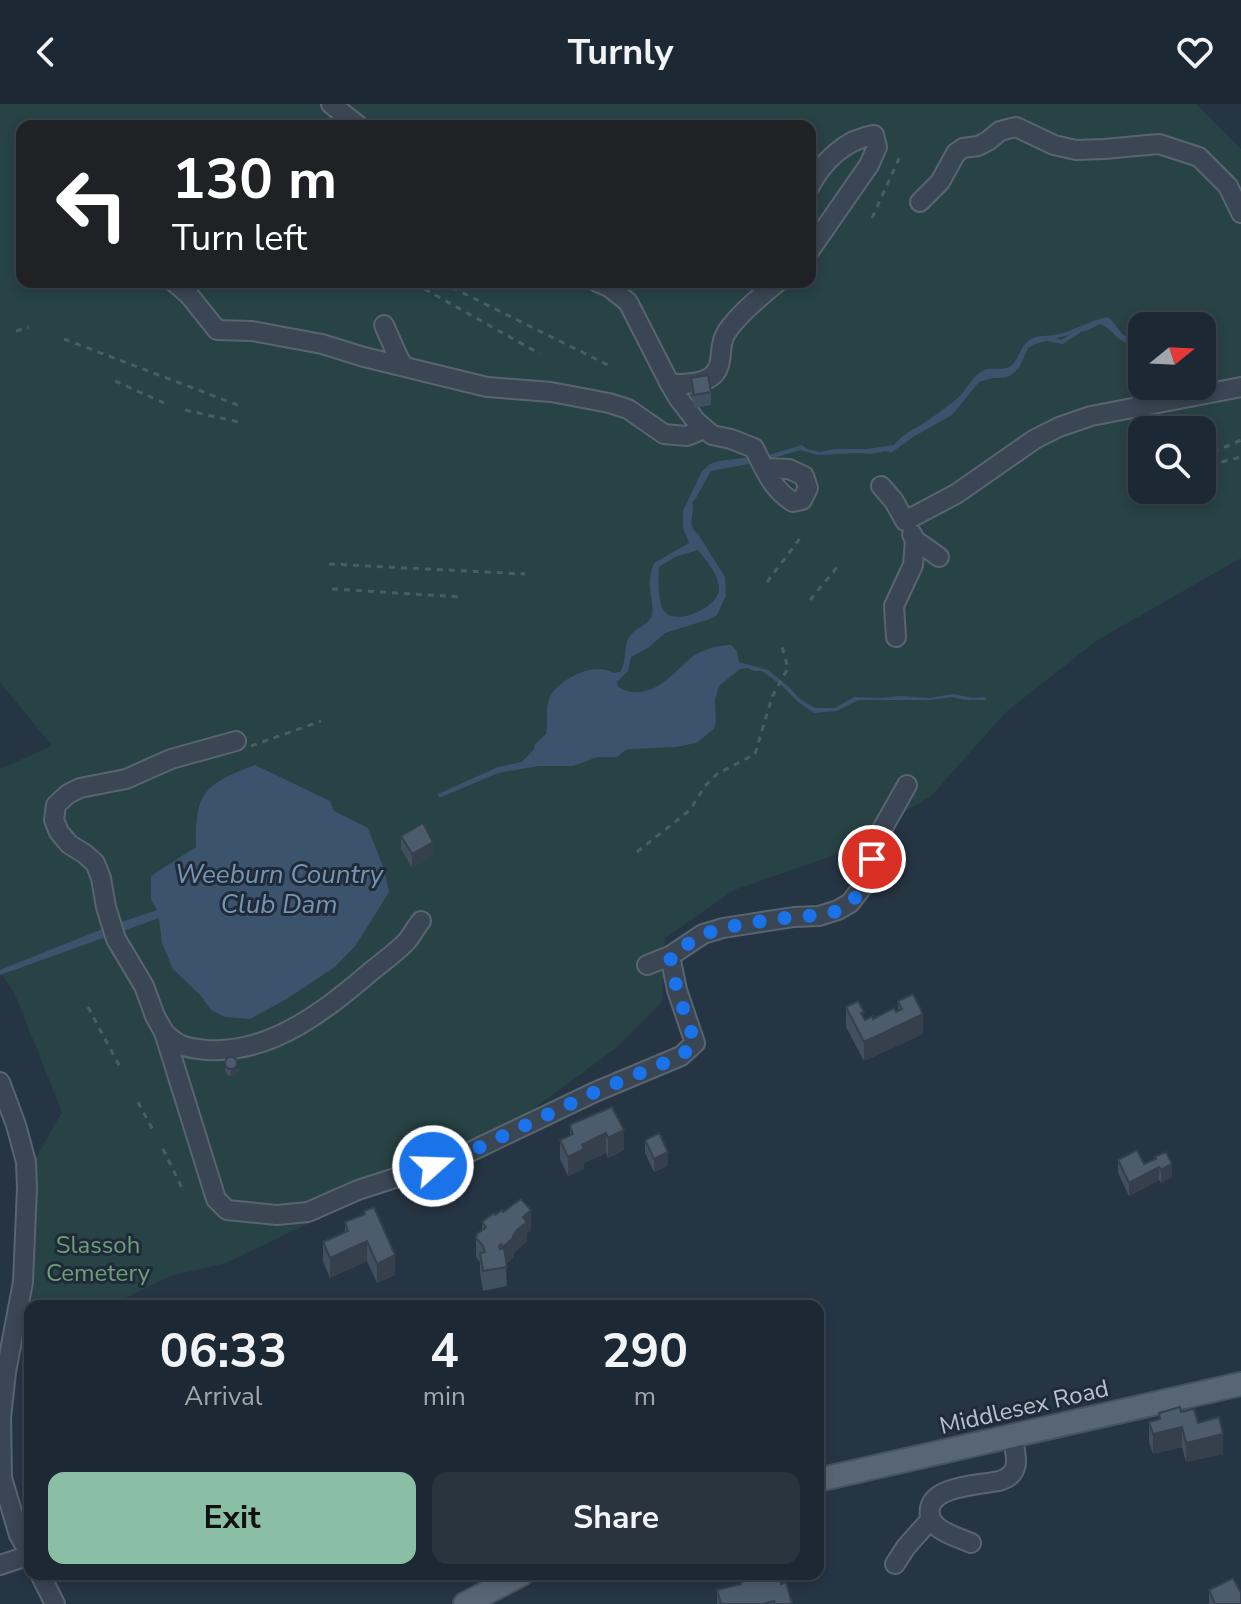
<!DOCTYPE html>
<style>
body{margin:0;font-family:"Nunito Sans",sans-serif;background:#29343f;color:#f1f3f6;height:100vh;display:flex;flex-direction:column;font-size:30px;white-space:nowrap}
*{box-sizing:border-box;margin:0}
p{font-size:26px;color:#a0a6ac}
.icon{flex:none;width:44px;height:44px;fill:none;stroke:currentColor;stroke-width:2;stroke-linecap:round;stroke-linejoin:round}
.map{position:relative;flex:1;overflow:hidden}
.drawer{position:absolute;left:24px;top:1196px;width:800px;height:280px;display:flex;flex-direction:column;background:#1c2833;border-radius:16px;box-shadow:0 4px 12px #0003,0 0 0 2px #3a444e}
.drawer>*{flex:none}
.guide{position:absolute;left:16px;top:16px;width:800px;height:168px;border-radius:16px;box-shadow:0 4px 12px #0003,0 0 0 2px #3a444e;background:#202124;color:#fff;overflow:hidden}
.needle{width:52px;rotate:72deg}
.controls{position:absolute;left:1128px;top:208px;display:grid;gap:16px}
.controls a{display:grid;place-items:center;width:88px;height:88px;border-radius:16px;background:#1c2833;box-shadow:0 4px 12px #0003,0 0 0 2px #3a444e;font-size:40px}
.pin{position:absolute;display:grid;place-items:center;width:68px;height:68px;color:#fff;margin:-34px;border:4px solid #fff;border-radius:50%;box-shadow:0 2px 8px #0007}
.me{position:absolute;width:88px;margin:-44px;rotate:70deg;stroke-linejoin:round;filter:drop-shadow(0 0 6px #0008)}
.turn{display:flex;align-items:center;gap:28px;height:168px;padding:0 24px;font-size:36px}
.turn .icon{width:104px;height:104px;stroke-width:2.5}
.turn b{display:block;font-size:56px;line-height:68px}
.eta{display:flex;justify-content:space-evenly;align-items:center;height:136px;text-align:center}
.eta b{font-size:48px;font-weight:700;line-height:56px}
.primary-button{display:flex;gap:16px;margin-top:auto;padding:16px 24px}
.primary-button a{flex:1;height:92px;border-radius:16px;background:#8abfa5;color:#111;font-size:32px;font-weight:700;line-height:92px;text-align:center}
.primary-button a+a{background:#29343f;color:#f1f3f6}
header{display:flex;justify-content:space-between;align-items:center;height:104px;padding:0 24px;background:#1c2833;font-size:36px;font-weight:700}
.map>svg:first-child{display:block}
.green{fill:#284345;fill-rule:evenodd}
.water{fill:#3b536d;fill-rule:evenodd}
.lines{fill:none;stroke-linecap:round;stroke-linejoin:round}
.stream{stroke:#3b536d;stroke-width:4}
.minor-casing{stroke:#596471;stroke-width:22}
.major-casing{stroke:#475260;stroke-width:26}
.path{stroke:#466061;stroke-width:3;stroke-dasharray:6 6;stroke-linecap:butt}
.minor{stroke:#3a4653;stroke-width:18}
.major{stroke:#586673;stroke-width:22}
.wall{fill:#414f5e}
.shaded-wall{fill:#35404c}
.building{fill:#4c5c6d;stroke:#35404c;stroke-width:2}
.route{stroke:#1a73e8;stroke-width:14;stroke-dasharray:0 25.2}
.labels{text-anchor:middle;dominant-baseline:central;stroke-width:6;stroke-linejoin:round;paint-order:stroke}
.park-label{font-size:24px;fill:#6e9f76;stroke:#1f2b39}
.street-label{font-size:24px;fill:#b8c1cd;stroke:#1f2b39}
.water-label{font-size:26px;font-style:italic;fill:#7794b1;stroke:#1f2b39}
</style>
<header><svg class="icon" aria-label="back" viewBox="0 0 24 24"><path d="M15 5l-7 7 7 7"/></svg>Turnly<svg class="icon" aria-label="heart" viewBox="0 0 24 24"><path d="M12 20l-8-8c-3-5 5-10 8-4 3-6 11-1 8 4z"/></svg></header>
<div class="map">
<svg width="1241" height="1500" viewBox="0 0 1241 1500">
<rect width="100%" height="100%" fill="#263544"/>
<path class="green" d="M 0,0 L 1196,0 L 1241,45 L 1241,454 L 1096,537 L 1006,608 L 932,691 L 832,752 L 734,786 L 665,834 L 662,898 L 616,944 L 495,1033 L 395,1078 L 226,1159 L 170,1172 L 109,1202 L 30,1202 L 30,1237 L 25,1240 L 35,1127 L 34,1057 L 62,1008 L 14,888 L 0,868 L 0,665 L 52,642 L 0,578 ZM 22,22 L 810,22 L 810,178 L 22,178 ZM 1142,222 L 1202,222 L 1202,282 L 1142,282 ZM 1142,326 L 1202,326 L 1202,386 L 1142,386 Z"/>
<g class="water">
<path d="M 1108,213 C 1122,225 1118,237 1142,232 L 1142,238 C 1116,244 1119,228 1100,220 L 1088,226 L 1035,240 L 1028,244 L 1019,264 L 1014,268 L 979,278 L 952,311 L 913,333 L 891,349 L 886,347 L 871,350 L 859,349 L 817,351 L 801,346 L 772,354 L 766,359 L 754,359 L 711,367 L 696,394 L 692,398 C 696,411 685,420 698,430 L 725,473 L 726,492 L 717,511 L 710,515 L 665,529 L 648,544 L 631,553 L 628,567 L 617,578 L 618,583 C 644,598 666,578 684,560 C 696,547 715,541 731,541 L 737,547 L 739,558 L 768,566 L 789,583 L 800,595 L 815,604 L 835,604 L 854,593 L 881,594 L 899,592 L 929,594 L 953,590 L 973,594 L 985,593 L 987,596 L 966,596 L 952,593 L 930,596 L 858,596 L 837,607 L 814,609 L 798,598 L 781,581 L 762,567 L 755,567 L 747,564 L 740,565 L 719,582 L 715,595 L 716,618 L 714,625 L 696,639 L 676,643 L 632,645 L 626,646 L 617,653 L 598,653 L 573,662 L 539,662 L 498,669 L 439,694 L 438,690 L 498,663 L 522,658 L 534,645 L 535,640 L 546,630 C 549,618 544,603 551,591 C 561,574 596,557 613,569 L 620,568 C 628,556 622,543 630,532 C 636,523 650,521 652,510 C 654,501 650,492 650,484 C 649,475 651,467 654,459 L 689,439 L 683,424 L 683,407 L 702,367 L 710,360 L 719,357 L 769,351 L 802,341 L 807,345 L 820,348 L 835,345 L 867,345 L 894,341 C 904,329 911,327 924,319 C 935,312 948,302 959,293 C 967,285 973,271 984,266 C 991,263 1001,267 1009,263 C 1019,258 1019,242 1031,235 C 1039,231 1047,232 1055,231 C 1074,227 1090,216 1108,213 ZM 698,446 C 706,456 719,471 719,485 C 719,503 676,523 664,507 C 658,499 658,473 659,463 L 675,453 Z"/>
<path d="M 255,661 L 330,697 L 334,707 L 368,724 L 384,765 L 389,788 L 356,841 L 335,863 L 285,896 L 250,915 L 225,913 L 211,906 L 201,892 L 173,865 L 162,839 L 159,814 L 0,871 L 0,866 L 110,822 L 157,806 L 151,796 L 151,772 L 196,743 C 195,687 205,680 255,661 Z"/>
</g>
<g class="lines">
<g class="stream">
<path d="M 1047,235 L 1062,238 L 1079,227"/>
<path d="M 993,272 C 1002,272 1007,273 1014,266"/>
</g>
<g class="minor-casing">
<g id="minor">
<path d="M 331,0 L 359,22"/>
<path d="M 810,82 C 823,57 846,35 874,31 L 877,43 L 869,61 L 810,146"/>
<path d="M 920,98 L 940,78 L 956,49 L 963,44 L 978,42 L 988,37 L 1000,27 L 1016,23 L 1054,41 L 1076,46 L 1104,45 L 1159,40 L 1199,53 L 1228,82 L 1241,109"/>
<path d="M 174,178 L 189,191 L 217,226 L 252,227 L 322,240 L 364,253 L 487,283 L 551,288 L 609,299 L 628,305 L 664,330 L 687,332 L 704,325"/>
<path d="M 597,178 L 609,183 L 628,198 L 670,280 L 679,295 L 696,317 L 712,331 L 731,335 L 754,344 C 765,366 772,385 793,398 L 802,396 L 808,384 L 804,372 L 789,365 L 765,364"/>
<path d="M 384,221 L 399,255 L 404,262"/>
<path d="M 670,280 C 686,280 714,281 719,261 C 722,252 720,240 725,231 C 734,214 763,190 778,178"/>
<path d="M 881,382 L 894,397 L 905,417 L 956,390 L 1035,335 L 1059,323 L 1091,312 L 1241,283"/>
<path d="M 912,430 L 915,436 L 939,453"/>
<path d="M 896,533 L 894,502 L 913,461 L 915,436"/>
<path d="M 421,817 C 416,823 412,831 407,837 C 398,847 385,856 374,865 C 328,904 273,950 207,946 C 187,944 178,943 164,928 L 216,1095 L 227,1106 L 277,1111 L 308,1108 L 358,1086 L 457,1054 L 595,988 L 681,952 L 695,939 L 677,886 L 670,852"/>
<path d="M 647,861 L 670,852 L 703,830 L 723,824 L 794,813 L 819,812 L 838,806 L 850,799 L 864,781 L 875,738 L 907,681"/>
<path d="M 164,928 L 155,912 L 144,882 L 116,835 L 106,803 L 101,774 L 95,759 L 85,750 L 69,740 L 59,728 L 54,716 L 56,701 L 68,690 L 80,684 L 126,675 L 171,655 L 236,637"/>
<path d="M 0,978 L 16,1021 L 26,1058 L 27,1084 L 23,1178 L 6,1268 L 1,1314 L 2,1374 L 19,1431 L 30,1450"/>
<path d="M 971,1439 C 956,1432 926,1426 930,1404 C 932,1395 940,1390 948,1387 C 964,1381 983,1380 999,1377 C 1023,1370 1016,1351 1012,1332"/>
<path d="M 895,1460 L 906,1443 L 931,1415"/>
<path d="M 0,1461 L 30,1451"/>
<path d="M 40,1470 L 55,1500"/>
</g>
</g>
<g class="major-casing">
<g id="major">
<path d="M 818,1376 L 1241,1280"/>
<path d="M 465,1500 L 522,1470"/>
</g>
</g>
<g class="path">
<path d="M 872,114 L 901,50"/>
<path d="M 441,178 L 610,262"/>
<path d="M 414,179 L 540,250"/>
<path d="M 16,227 L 29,223"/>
<path d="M 64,235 L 243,303"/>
<path d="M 115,277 L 164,299"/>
<path d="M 185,306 L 239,318"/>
<path d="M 1202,353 L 1241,336"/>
<path d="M 1210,361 L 1241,353"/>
<path d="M 329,460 L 525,470"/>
<path d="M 767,478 L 801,433"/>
<path d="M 332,485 L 461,493"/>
<path d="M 810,496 L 838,462"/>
<path d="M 251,642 L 321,617"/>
<path d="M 637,748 L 690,706 L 705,682 L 717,670 L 755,650 L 772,593 L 788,564 L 781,539"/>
<path d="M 88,903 L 120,963"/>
<path d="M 138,998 L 155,1030"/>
<path d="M 163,1045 L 184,1088"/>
</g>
<use href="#minor" class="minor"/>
<use href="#major" class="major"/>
</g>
<g class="wall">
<path d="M 691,274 L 711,288 L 711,301 L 694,304 L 691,287 Z"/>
<path d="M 401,732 L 433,751 L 412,764 L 401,745 Z"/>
<path d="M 898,897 L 923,930 L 864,957 L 846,923 L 846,903 L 865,916 L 898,907 Z"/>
<path d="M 225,959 L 238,966 L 236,970 L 231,972 L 227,971 L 225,966 Z"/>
<path d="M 612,1003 L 624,1046 L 608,1054 L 606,1049 L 584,1059 L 584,1065 L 568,1072 L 560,1055 L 560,1036 L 570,1031 L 570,1022 Z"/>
<path d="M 645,1036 L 668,1062 L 654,1068 L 645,1049 Z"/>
<path d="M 1154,1053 L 1172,1073 L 1161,1079 L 1159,1076 L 1129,1092 L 1118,1069 L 1118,1056 L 1144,1060 L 1154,1055 Z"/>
<path d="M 364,1107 L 383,1125 L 395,1171 L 377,1179 L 367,1157 L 330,1174 L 323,1158 L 323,1138 L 345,1128 L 345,1118 L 364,1111 Z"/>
<path d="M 503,1108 L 531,1126 L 527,1129 L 527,1137 L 517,1146 L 514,1149 L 514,1153 L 506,1160 L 507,1182 L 483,1187 L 480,1168 L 480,1158 L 476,1153 L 476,1134 L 482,1126 L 482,1118 Z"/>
<path d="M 1181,1308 L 1223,1350 L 1186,1358 L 1182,1343 L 1153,1350 L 1149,1338 L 1149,1318 L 1159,1316 L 1159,1309 Z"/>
<path d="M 757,1470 L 779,1470 L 781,1480 L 792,1500 L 717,1500 L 717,1486 L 757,1475 Z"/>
<path d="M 1209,1486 L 1241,1500 L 1209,1500 Z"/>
</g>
<g class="shaded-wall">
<path d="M 433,738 L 433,751 L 412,764 L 412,750 Z"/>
<path d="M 923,910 L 923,930 L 864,957 L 864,938 Z"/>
<path d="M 238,959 L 236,970 L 231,972 L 231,966 Z"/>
<path d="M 624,1026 L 624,1046 L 608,1054 L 608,1034 Z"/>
<path d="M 606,1029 L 606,1049 L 584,1059 L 584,1065 L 568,1072 L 568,1053 L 582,1041 Z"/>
<path d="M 668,1048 L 668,1062 L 654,1068 L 654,1055 Z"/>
<path d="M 1172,1060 L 1172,1073 L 1161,1079 L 1161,1066 Z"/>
<path d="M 1159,1063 L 1159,1076 L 1129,1092 L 1129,1079 Z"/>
<path d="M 531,1106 L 531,1126 L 527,1129 L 527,1137 L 517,1146 L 514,1149 L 514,1153 L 503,1162 L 503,1143 L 513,1132 L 523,1113 Z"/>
<path d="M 367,1137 L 367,1157 L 330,1174 L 330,1154 Z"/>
<path d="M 395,1151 L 395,1171 L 377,1179 L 377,1160 Z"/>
<path d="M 1182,1323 L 1182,1343 L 1153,1350 L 1153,1330 Z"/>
<path d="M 1223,1330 L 1223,1350 L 1186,1358 L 1186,1339 Z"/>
</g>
<g class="building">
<path d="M 708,271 L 711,288 L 694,291 L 691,274 Z"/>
<path d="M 423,719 L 433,738 L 412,750 L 401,732 Z"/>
<path d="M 913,890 L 923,910 L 864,938 L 846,903 L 858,897 L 864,908 L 861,909 L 865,916 L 873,912 L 873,915 L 894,904 L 896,908 L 902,905 L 898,897 Z"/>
<circle cx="231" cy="959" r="6"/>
<path d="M 612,1003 L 624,1026 L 608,1034 L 606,1029 L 582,1041 L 584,1045 L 568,1053 L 560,1036 L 573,1030 L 570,1022 L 571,1020 Z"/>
<path d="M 659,1029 L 668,1048 L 654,1055 L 645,1036 Z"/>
<path d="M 1137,1046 L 1144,1060 L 1156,1055 L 1154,1053 L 1166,1048 L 1172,1060 L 1161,1066 L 1159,1063 L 1129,1079 L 1118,1056 Z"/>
<path d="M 521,1095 L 531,1106 L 523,1113 L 527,1118 L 517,1126 L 513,1132 L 514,1133 L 503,1143 L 501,1140 L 499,1142 L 500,1145 L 504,1144 L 507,1163 L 483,1167 L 480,1149 L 485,1148 L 483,1142 L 476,1134 L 477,1130 L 486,1123 L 482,1118 L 494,1109 L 495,1111 L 502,1106 L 503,1108 Z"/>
<path d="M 374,1103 L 395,1151 L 377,1160 L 367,1137 L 330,1154 L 323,1138 L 348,1127 L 345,1118 L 365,1110 L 364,1107 Z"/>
<path d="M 1180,1303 L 1181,1308 L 1194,1305 L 1198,1319 L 1219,1313 L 1223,1330 L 1186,1339 L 1182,1323 L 1153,1330 L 1149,1318 L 1160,1315 L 1159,1309 Z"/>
<path d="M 759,1470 L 779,1470 L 781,1480 L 786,1478 L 792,1500 L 775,1500 L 774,1497 L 763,1500 L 721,1500 L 717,1486 L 741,1480 L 741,1478 L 756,1474 L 757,1476 L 760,1475 Z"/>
<path d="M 1233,1474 L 1241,1489 L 1241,1500 L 1215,1500 L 1209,1486 Z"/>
</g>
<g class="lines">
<path class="route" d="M 433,1062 L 457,1054 L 595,988 L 681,952 L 695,939 L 677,886 L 670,852 C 688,840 703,828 724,824 C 746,819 769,816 792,813 C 811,811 835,813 850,799 C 863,787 867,771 872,755"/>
</g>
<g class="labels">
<g class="park-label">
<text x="98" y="1141">Slassoh<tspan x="98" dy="28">Cemetery</tspan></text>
</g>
<g class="street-label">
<text transform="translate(1024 1303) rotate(-13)">Middlesex Road</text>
</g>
<g class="water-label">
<text x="279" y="770">Weeburn Country<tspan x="279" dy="30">Club Dam</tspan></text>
</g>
</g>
</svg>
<div class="controls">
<a><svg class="needle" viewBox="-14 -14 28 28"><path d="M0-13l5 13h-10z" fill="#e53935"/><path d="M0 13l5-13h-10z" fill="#a0a6ac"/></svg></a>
<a><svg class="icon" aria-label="search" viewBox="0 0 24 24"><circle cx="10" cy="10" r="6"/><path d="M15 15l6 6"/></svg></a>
</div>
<div class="pin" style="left:872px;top:755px;background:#d93025"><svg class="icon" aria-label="arrive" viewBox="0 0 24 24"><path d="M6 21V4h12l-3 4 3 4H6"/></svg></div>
<svg class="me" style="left:433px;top:1062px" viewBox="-20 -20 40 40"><circle r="17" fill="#1a73e8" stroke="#fff" stroke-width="3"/><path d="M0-11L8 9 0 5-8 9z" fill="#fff"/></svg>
<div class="guide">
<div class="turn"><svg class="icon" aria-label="left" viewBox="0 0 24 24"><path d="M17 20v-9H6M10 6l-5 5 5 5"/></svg><div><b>130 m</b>Turn left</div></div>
</div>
<section class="drawer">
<div class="eta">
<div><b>06:33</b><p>Arrival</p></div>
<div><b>4</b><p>min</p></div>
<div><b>290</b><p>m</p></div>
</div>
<div class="primary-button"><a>Exit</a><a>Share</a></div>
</section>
</div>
